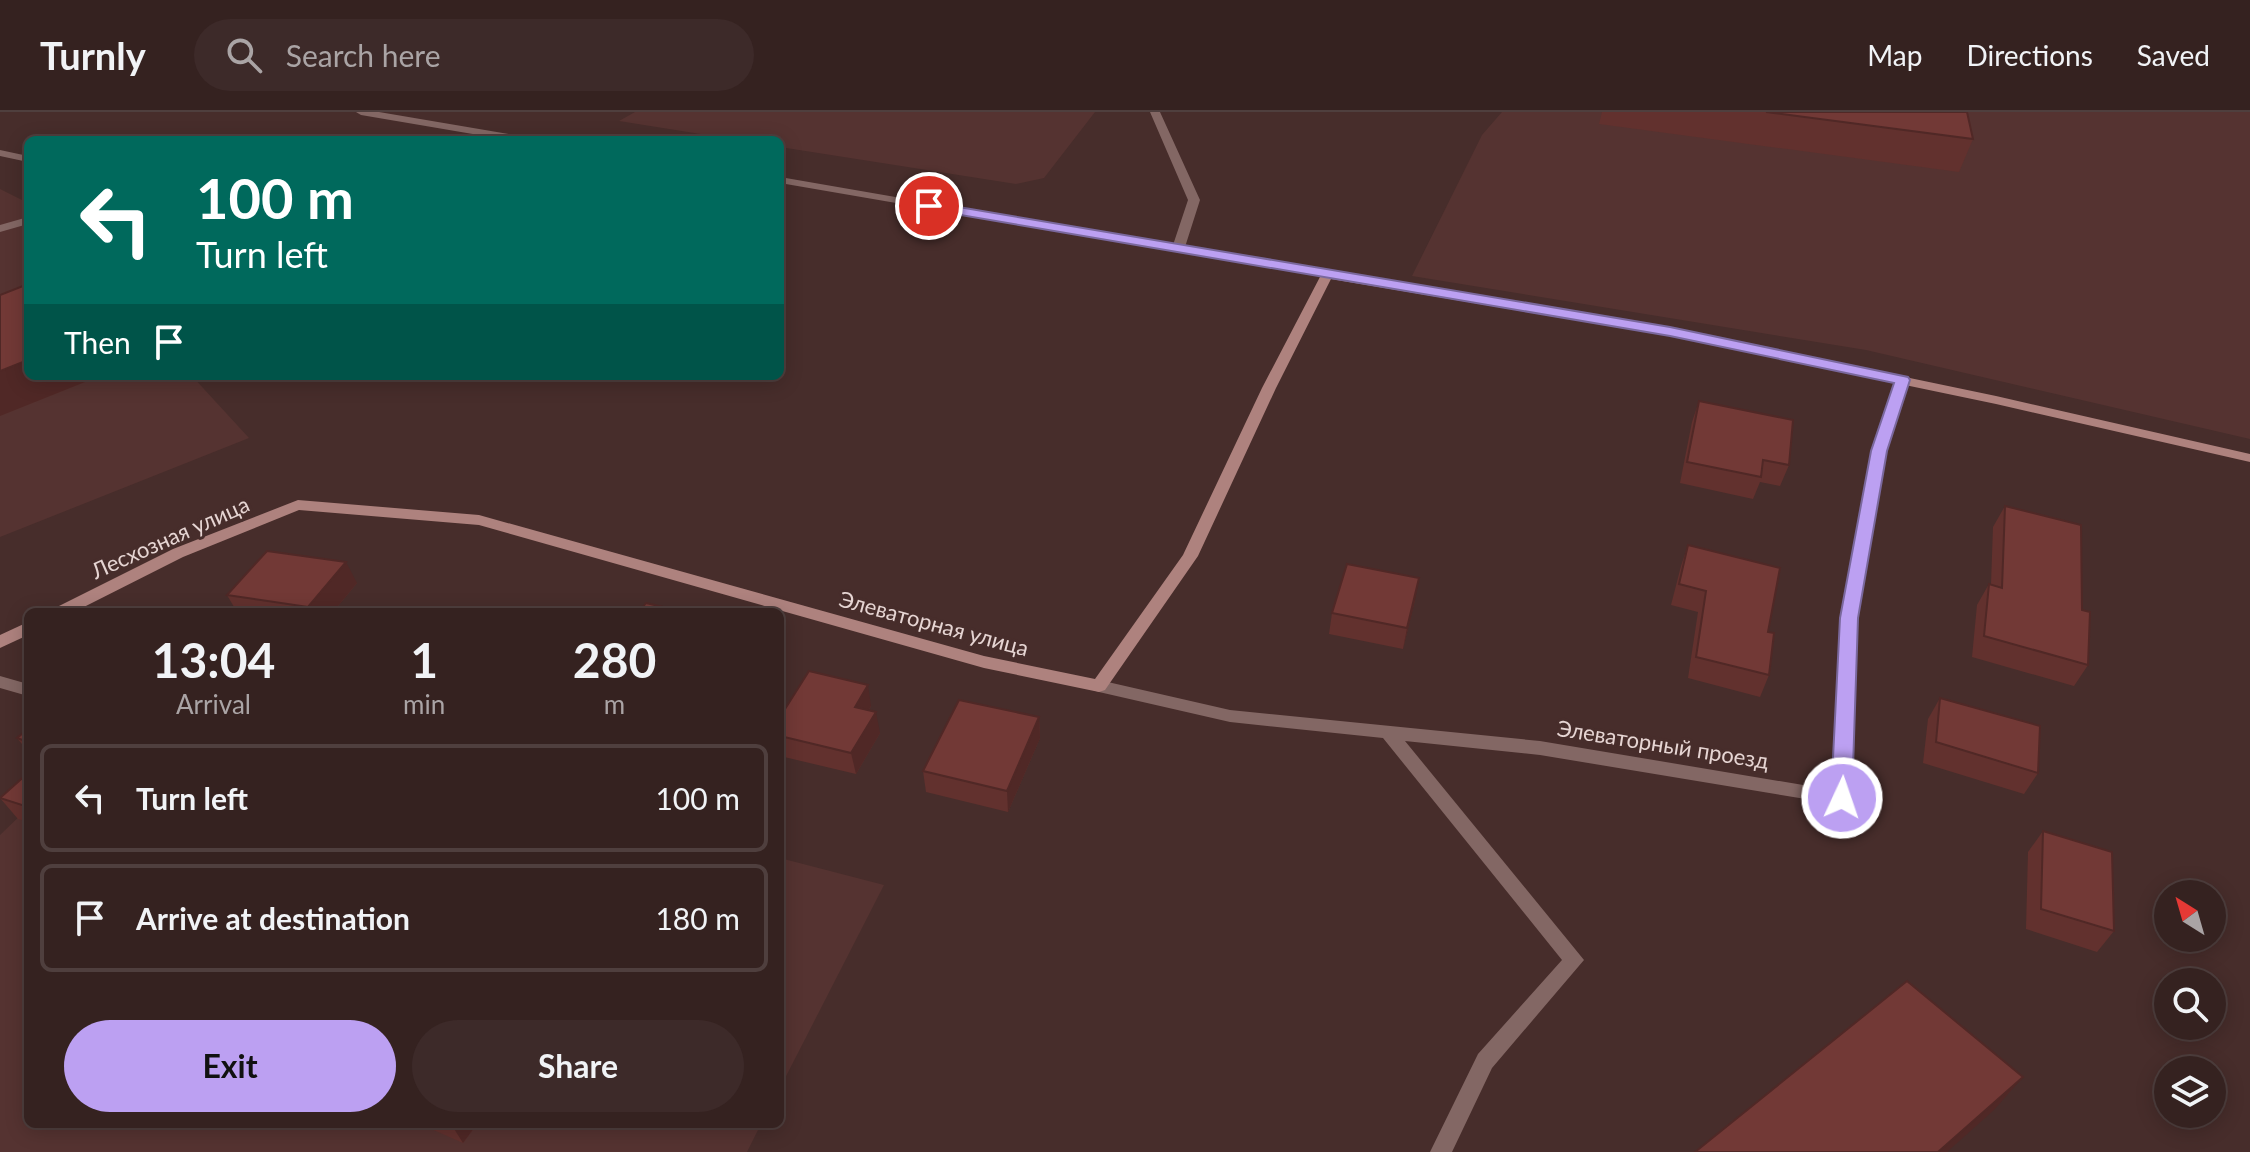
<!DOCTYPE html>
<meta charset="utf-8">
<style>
body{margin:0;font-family:Lato,sans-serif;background:#3d2a29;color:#f1f3f6;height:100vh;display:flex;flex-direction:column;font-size:30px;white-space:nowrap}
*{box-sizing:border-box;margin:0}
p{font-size:26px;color:#aaa4a5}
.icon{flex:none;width:44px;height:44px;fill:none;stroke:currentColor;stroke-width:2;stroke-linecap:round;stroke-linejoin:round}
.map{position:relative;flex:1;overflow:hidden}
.panel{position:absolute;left:24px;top:496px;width:760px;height:520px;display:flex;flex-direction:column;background:#352220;border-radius:12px;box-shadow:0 4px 20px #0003,0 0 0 2px #4f3f3e}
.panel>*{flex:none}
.hud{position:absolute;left:24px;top:24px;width:760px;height:244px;border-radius:12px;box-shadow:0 4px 20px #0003,0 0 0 2px #4f3f3e;background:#00695c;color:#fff;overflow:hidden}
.needle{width:52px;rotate:323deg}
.tools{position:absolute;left:2154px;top:768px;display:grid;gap:16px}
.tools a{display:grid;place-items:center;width:72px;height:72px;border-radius:50%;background:#352220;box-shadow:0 4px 20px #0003,0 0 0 2px #4f3f3e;font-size:40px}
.pin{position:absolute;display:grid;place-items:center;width:68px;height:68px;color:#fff;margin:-34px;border:4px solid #fff;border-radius:50%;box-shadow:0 2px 8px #0007}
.me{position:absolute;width:88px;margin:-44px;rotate:3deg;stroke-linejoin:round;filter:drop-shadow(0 0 6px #0008)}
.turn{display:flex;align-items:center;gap:28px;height:168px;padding:0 40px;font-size:36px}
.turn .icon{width:104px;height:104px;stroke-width:2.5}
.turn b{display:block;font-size:56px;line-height:68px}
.then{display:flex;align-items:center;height:76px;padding:0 40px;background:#0003;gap:16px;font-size:30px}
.eta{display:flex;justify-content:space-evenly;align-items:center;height:136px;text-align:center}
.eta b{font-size:48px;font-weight:700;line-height:56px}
.cta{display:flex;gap:16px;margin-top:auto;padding:16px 40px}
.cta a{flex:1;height:92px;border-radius:48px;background:#bca0f2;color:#111;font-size:32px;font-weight:700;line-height:92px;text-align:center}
.cta a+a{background:#3d2a29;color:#f1f3f6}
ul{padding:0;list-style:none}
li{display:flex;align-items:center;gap:24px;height:108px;margin:0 16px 12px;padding:0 24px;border:4px solid #4f3f3e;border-radius:12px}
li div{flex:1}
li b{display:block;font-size:30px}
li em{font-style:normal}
header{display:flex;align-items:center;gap:48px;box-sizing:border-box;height:112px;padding:0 40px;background:#352220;border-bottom:2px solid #4f3f3e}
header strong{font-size:38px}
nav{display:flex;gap:44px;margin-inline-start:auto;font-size:28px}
.search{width:560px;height:72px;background:#3d2a29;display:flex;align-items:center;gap:20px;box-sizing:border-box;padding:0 28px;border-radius:44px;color:#aaa4a5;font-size:30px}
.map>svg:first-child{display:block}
.built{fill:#553331}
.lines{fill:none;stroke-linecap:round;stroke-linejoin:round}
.lane{fill:#836764;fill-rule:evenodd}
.street{fill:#836764;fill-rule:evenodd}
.secondary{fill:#ae827e;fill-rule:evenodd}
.wall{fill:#62312e}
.shaded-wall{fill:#502826}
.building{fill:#723936;stroke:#502826;stroke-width:2}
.route{fill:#bca0f2;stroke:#7a689d;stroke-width:2}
.labels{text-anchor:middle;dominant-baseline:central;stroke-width:6;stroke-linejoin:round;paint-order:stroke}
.street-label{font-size:22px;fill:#e6d5d3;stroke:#472d2b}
</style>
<header>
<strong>Turnly</strong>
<div class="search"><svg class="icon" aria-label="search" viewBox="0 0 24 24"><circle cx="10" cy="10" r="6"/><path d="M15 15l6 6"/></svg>Search here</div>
<nav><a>Map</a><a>Directions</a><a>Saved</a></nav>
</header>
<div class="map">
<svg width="2250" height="1040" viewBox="0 0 2250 1040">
<rect width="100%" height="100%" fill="#472d2b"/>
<g class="built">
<path d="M 635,0 L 1095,0 L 1044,66 L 1016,72 L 780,35 L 780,28 L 738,28 L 619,9 Z"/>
<path d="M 1502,0 L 2250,0 L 2250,327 L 1866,238 L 1412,164 L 1482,23 Z"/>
<path d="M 0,77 L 28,91 L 28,264 L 192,264 L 249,326 L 0,425 Z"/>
<path d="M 28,696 L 28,1012 L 761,1012 L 747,1040 L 0,1040 L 0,723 Z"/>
<path d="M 780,746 L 884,773 L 780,976 Z"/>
</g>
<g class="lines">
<g class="lane">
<path d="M 356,0 L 379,0 L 527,25 L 532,28 L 508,28 L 361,3 Z"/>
<path d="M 0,38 L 28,44 L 28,50 L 0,44 Z"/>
<path d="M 28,105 L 28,112 L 0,120 L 0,113 Z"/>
<path d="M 0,564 L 28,572 L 28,584 L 0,576 Z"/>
</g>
<g class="street">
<path d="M 1150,0 L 1160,0 L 1200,88 L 1185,135 L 1327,159 L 1333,163 L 1331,166 L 780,71 L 780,65 L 1173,133 L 1188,88 Z"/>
<path d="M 1903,264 L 1910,268 L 1886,339 L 1857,506 L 1851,686 L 1848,691 L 1842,693 L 1540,643 L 1405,629 L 1584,848 L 1492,956 L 1452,1040 L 1430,1040 L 1478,942 L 1562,848 L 1383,626 L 1230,610 L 1099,580 L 1093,578 L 1091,574 L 1093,570 L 1099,568 L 1230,598 L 1540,629 L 1833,678 L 1841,506 L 1872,339 L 1896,268 Z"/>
</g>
<g class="secondary">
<path d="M 1327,159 L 1670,216 L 1996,284 L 2250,342 L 2250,350 L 1996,292 L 1670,224 L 1331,167 L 1276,276 L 1198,444 L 1105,578 L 1099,580 L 984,556 L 479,413 L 299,398 L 183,445 L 74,500 L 53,500 L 55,496 L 173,437 L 298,388 L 479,403 L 984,544 L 1095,567 L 1183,443 L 1262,276 L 1321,163 Z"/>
<path d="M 28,510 L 28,523 L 0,536 L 0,523 Z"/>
</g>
</g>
<g class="wall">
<path d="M 1602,0 L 1967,0 L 1973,27 L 1959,60 L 1599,12 Z"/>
<path d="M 1699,289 L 1789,353 L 1780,374 L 1760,370 L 1753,387 L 1680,371 L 1692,310 Z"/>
<path d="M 2005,394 L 2082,498 L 2088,553 L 2074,574 L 1972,545 L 1977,493 L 1989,472 L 1991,472 L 1993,415 Z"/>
<path d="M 1688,433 L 1768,520 L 1769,563 L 1760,585 L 1688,566 L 1698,500 L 1671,493 L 1681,454 Z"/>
<path d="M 357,471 L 333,500 L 237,500 L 227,483 Z"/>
<path d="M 1415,488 L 1403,537 L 1329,522 L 1332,501 Z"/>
<path d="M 1940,586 L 2038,661 L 2024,682 L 1923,651 L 1928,607 Z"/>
<path d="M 871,594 L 869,598 L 880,621 L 856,662 L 780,644 L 780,605 Z"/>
<path d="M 1039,605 L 1040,626 L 1008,700 L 926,680 L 923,659 Z"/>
<path d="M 28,617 L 28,638 L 26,637 L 17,626 Z"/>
<path d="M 28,661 L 28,710 L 18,707 L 0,686 Z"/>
<path d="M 2043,719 L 2114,819 L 2097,840 L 2026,817 L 2028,740 Z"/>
<path d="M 420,1012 L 477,1012 L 463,1031 Z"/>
</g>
<g class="shaded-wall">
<path d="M 28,248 L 28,264 L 100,264 L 0,304 L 0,259 Z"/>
<path d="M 346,450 L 357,471 L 333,500 L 311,500 L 308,495 Z"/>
<path d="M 1419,466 L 1415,488 L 1403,537 L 1407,516 Z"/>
<path d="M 868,573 L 871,594 L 859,616 L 855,595 Z"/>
<path d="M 876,600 L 880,621 L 856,662 L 851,641 Z"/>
<path d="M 1039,605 L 1040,626 L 1008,700 L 1007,679 Z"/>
<path d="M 2023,965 L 1994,998 L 1947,1040 L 1938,1040 Z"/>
<path d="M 451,1012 L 477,1012 L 463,1031 Z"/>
</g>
<g class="building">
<path d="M 1766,0 L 1967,0 L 1973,27 Z"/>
<path d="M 28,172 L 28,248 L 0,259 L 0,183 Z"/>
<path d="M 1699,289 L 1793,308 L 1789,353 L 1763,348 L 1761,365 L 1687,350 Z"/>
<path d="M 2005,394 L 2081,413 L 2082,498 L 2090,500 L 2088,553 L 1984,524 L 1989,472 L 2002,476 Z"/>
<path d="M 1688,433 L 1780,456 L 1768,520 L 1774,521 L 1769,563 L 1696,545 L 1706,479 L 1679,472 Z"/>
<path d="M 267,439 L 346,450 L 308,495 L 227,483 Z"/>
<path d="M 1347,452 L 1419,466 L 1407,516 L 1332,501 Z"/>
<path d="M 646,491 L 684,500 L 639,500 Z"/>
<path d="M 809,559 L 868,573 L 855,595 L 876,600 L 851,641 L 780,624 L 780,605 Z"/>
<path d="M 1940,586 L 2040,614 L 2038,661 L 1936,630 Z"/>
<path d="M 959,588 L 1039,605 L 1007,679 L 923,659 Z"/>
<path d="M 28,617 L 28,630 L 17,626 Z"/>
<path d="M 28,661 L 28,695 L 0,686 Z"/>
<path d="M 2043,719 L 2112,740 L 2114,819 L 2041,797 Z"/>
<path d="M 1907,869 L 2023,965 L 1938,1040 L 1695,1040 Z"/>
</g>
<path class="route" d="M 929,90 L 1670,215 L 1908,265 L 1910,268 L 1887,339 L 1858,506 L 1852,686 L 1849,692 L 1834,692 L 1831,686 L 1840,506 L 1871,339 L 1894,271 L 1670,224 L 925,97 L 925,91 Z"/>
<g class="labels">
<g class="street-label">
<text transform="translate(170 425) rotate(-24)">Лесхозная улица</text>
<text transform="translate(934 511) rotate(15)">Элеваторная улица</text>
<text transform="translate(1663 632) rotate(9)">Элеваторный проезд</text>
</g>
</g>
</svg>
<div class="tools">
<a><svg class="needle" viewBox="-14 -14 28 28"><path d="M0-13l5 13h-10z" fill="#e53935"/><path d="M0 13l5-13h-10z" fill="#aaa4a5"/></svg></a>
<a><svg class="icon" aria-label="search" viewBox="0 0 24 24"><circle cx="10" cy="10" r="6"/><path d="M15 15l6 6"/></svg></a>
<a><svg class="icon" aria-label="layers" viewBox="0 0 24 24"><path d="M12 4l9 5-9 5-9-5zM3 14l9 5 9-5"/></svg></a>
</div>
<div class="pin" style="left:929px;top:94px;background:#d93025"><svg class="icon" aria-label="arrive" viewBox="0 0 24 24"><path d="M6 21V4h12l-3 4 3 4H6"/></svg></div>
<svg class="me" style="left:1842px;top:686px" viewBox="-20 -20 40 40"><circle r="17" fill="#bca0f2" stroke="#fff" stroke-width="3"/><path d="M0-11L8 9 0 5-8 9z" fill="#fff"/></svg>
<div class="hud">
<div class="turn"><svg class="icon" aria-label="left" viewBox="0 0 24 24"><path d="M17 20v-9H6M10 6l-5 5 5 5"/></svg><div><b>100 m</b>Turn left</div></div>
<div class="then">Then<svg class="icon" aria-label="arrive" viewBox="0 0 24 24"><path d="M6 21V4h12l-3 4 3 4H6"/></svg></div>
</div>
<section class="panel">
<div class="eta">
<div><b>13:04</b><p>Arrival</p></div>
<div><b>1</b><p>min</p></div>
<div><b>280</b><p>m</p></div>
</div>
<ul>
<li><svg class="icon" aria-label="left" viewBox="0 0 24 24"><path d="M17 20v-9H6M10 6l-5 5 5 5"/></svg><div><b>Turn left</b></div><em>100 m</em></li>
<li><svg class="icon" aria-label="arrive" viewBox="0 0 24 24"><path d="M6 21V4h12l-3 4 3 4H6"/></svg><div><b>Arrive at destination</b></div><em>180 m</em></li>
</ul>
<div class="cta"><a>Exit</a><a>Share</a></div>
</section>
</div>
